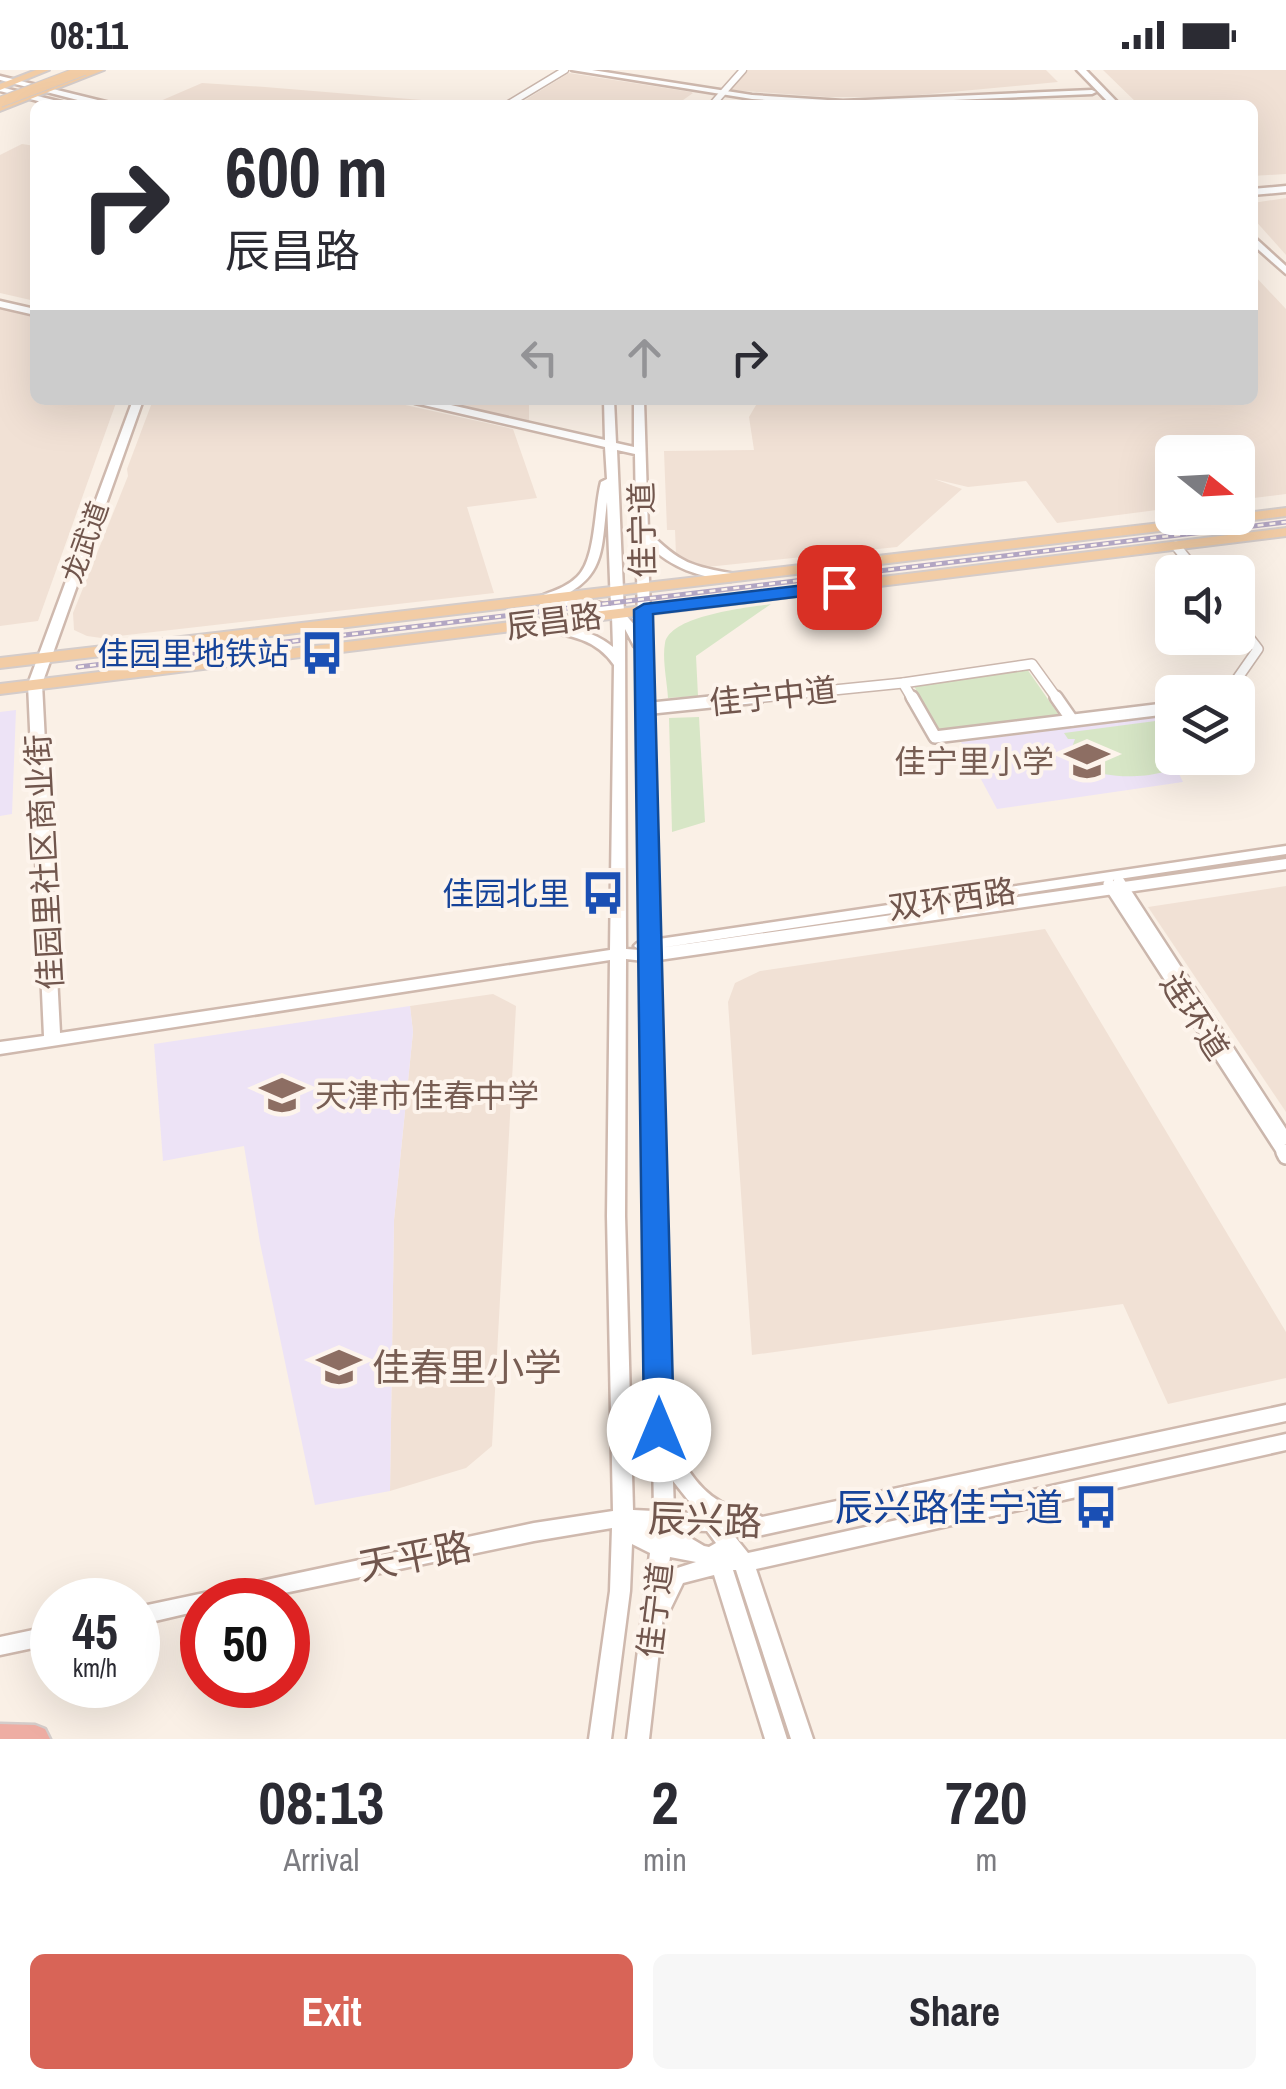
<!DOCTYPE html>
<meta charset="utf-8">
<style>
body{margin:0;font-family:"Archivo Narrow","Noto Sans SC",sans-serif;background:#f7f7f7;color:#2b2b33;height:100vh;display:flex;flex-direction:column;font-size:38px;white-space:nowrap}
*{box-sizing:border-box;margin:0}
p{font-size:32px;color:#7c7c81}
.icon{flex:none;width:55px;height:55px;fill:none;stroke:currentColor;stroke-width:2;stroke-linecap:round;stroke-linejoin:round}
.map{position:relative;height:1669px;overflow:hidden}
.side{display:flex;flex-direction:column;background:#fff;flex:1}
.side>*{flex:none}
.banner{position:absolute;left:30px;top:30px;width:1228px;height:305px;border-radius:15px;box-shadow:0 10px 40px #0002;background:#fff;color:#2b2b33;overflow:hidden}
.needle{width:65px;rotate:108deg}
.fabs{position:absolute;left:1155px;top:365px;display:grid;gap:20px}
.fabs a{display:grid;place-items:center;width:100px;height:100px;border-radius:15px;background:#fff;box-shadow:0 10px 40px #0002;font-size:50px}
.speed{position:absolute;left:30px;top:1508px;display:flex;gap:20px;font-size:50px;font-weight:700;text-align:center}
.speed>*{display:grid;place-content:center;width:130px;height:130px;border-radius:50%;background:#fff;box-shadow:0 10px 40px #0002;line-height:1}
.speed small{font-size:25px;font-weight:400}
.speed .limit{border:15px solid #d22;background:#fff;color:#111}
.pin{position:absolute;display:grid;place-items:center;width:85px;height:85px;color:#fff;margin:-42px;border-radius:20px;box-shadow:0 5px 15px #0006}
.me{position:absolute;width:110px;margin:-55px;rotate:0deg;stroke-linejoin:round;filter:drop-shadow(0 0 8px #0008)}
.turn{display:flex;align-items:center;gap:35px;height:210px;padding:0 30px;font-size:45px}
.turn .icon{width:130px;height:130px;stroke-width:2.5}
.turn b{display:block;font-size:70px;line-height:85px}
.lanes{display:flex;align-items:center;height:95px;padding:0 30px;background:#0003;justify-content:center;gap:50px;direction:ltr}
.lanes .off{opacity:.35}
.eta{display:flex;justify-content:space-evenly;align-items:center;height:170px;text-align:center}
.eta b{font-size:60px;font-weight:800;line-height:70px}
.button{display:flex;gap:20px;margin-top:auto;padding:20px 30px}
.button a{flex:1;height:115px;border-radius:15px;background:#d86457;color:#fff;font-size:40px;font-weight:800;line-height:115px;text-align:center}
.button a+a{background:#f7f7f7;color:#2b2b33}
.status{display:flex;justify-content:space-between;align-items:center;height:70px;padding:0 50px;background:#fff;direction:ltr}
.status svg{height:28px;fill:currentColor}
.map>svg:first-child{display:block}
.residential{fill:#f1e1d5}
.education{fill:#ede3f6}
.green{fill:#d7e6c6}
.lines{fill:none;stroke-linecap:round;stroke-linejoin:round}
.street-far3-casing{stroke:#cbb7ad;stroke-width:9}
.street-far2-casing{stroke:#cbb7ad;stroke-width:12}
.street-far1-casing{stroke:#cbb7ad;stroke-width:16}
.street-casing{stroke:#cbb7ad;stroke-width:20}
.secondary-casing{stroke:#cfb9ae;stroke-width:5}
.primary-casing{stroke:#d4ccca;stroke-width:4}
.highway-casing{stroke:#d4ccca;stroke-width:5}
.street-far3{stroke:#fff;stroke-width:6}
.street-far2{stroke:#fff;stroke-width:9}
.street-far1{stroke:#fff;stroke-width:11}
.street{stroke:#fff;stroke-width:15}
.secondary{fill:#fff;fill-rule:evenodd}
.primary{fill:#f2cca5;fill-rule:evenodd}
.highway{fill:#eeada3;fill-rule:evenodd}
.rail-casing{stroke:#b2a6c3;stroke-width:5}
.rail{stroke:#fdf4ec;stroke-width:2.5;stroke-dasharray:6;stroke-linecap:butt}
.primary-bridge-casing{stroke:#d4ccca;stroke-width:12;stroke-linecap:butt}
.primary-bridge{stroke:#f2cca5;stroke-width:10}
.route{fill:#1a73e8;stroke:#114b97;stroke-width:2.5}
.labels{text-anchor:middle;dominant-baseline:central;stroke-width:8;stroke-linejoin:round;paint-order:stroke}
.far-street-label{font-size:28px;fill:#71564d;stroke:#fdf4ec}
.street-label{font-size:32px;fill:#71564d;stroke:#fdf4ec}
.transit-label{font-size:32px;fill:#164399;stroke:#fdf4ec;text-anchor:end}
.education-label{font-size:32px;fill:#785e54;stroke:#fdf4ec;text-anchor:end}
.near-education-label{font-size:38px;fill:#785e54;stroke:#fdf4ec;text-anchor:start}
.near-transit-label{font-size:38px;fill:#164399;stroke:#fdf4ec;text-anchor:end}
.near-street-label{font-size:38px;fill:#71564d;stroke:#fdf4ec}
</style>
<div class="status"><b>08:11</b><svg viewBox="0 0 49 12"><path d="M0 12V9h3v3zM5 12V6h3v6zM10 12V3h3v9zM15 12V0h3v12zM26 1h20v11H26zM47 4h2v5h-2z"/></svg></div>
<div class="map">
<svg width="1286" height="1669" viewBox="0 0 1286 1669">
<rect width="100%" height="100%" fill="#faf0e6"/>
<g class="residential">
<path d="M 748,0 L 1046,0 L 1058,12 L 897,27 L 826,27 L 731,20 Z"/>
<path d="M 1103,0 L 1286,0 L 1286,104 L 1253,106 L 1252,35 L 1139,35 Z"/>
<path d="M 569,3 L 691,22 L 693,23 L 676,35 L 517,35 Z"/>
<path d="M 202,13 L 265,17 L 482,35 L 151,35 Z"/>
<path d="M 22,74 L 35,76 L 35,231 L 0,223 L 0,85 Z"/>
<path d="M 1286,128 L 1286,185 L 1252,147 L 1253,133 Z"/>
<path d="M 1253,204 L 1286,239 L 1286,424 L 1238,430 L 1238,382 L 1172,382 L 1172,438 L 1057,453 L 1026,411 L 968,417 L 934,409 L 962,419 L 897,477 L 707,497 L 676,485 L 675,460 L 667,460 L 664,381 L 754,380 L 749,347 L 759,330 L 1252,330 Z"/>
<path d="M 0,238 L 35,246 L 35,330 L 117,330 L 38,551 L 0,556 Z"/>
<path d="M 153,330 L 383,330 L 513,359 L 537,428 L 467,437 L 494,523 L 101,568 L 87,566 L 74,560 L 73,543 L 128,406 L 127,399 Z"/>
<path d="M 434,330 L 529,330 L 529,351 L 482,342 Z"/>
<path d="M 1286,816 L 1286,1042 L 1148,837 Z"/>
<path d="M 1045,859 L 1286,1262 L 1286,1308 L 1168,1334 L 1123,1234 L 752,1285 L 728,932 L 735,913 L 760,901 Z"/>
<path d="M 493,924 L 516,936 L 492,1376 L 466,1398 L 390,1421 L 394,1150 L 413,962 L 410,936 Z"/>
</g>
<g class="education">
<path d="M 16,640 L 12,744 L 0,746 L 0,642 Z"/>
<path d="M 1166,646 L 1172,654 L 1172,688 L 1200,688 L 1206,695 L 1177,700 L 1183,712 L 997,739 L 961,672 Z"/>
<path d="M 410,936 L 413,962 L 394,1150 L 390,1421 L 315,1435 L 260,1173 L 244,1076 L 163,1091 L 154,974 Z"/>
</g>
<g class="green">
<path d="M 771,534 L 696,586 L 698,626 L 668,628 C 667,611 662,589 665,573 C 671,545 747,538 771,534 Z"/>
<path d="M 1027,599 L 1061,648 L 940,663 L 914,616 Z"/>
<path d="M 699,647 L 705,752 L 672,762 L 669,648 Z"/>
<path d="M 1163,650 L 1167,655 L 1161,657 L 1172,663 L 1172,688 L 1186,690 C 1170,709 1108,711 1087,698 C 1080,694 1076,687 1071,680 L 1075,669 L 1068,669 L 1064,663 Z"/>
</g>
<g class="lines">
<g class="street-far3-casing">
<g id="street-far3">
<path d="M 507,35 L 565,0"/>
<path d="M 712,35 L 743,0"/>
</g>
</g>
<g class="street-far2-casing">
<g id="street-far2">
<path d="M 1176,476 L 1197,502"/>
<path d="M 903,613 L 913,630"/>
<path d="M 1228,622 L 1258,579 L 1238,553"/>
<path d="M 734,630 L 903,613 L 1032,594 L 1058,630"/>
</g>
</g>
<g class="street-far1-casing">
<g id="street-far1">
<path d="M 912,627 L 935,667 L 1172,638"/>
<path d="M 1056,627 L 1072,650"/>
<path d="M 643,639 L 759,627"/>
<path d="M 1119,812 L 1286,1069"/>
<path d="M 1109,814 L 1285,1085"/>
</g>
</g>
<g class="street-casing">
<path id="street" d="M 1284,1082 L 1286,1086"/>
</g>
<g class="secondary-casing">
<g id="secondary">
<path d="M 572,0 L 592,0 L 752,25 L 843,31 L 1092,20 L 1096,22 L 1092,24 L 836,35 L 752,29 Z"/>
<path d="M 1077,0 L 1086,0 L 1120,35 L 1111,35 Z"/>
<path d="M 0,6 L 110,33 L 111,35 L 97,35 L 0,10 Z"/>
<path d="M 0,17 L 66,33 L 67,35 L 53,35 L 0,21 Z"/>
<path d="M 1286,116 L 1286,122 L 1252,125 L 1252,119 Z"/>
<path d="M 1252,165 L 1286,196 L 1286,204 L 1252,174 Z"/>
<path d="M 0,231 L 35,239 L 35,245 L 0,237 Z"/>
<path d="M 133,330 L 143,330 L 42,614 L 60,963 L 610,880 L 614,595 C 597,570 570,564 541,562 C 530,561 519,562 510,557 L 516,553 C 549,555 587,555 613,577 L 612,546 L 609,544 L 589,538 L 544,537 L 538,533 L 541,526 C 553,521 567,517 577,507 C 596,490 594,438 601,412 L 607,409 L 605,377 L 415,333 L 410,330 L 429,330 L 605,370 L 604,330 L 614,330 L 616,373 L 634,377 L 634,330 L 644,330 L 648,461 C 680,494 692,496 735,504 L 737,507 L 731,511 C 698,506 673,499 648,475 L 659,869 L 1286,776 L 1286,784 L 659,878 L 1286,789 L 1286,799 L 659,890 L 672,1370 C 685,1397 701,1426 732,1437 C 743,1440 754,1441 762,1447 L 1286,1335 L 1286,1351 L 762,1465 L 732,1463 L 748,1483 L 1286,1364 L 1286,1380 L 756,1499 L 813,1669 L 791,1669 L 736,1500 L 733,1500 L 787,1669 L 765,1669 L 714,1505 L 683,1513 L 668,1544 L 663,1546 L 649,1669 L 627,1669 L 650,1483 L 632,1474 L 630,1521 L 611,1669 L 589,1669 L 610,1521 L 612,1458 L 534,1471 L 251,1530 L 202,1530 L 202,1540 L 138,1555 L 138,1537 L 534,1453 L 613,1441 L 607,1146 L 610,890 L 0,984 L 0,972 L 44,966 L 28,614 ZM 617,380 L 635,384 L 638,559 L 624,543 ZM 607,432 L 611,536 L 589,530 L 556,529 C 606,508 601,480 607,432 ZM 625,559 L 634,576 L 638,579 L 643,871 L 637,873 L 634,876 L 640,880 L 626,879 ZM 626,889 L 644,891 L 654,1441 L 633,1440 L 625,1146 ZM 673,1411 L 688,1430 L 708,1444 L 674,1442 ZM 677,1460 L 707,1461 L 716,1473 L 709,1477 L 704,1476 ZM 670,1487 L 696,1492 L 668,1501 Z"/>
<path d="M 52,1556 L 52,1574 L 0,1585 L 0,1567 Z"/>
</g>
</g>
<g class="primary-casing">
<g id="primary">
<path d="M 36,0 L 49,0 L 0,20 L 0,14 Z"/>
<path d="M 90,0 L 104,0 L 0,41 L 0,35 Z"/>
<path d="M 1286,438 L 1286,446 L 0,598 L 0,588 L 1204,448 L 1238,448 L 1238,444 Z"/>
<path d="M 1286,458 L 1286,466 L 0,624 L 0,614 Z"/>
</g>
</g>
<g class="highway-casing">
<path id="highway" d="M 0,1654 L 35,1655 L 45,1659 L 50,1669 L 0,1669 Z"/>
</g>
<use href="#street-far3" class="street-far3"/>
<use href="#street-far2" class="street-far2"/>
<use href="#street-far1" class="street-far1"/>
<use href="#street" class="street"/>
<use href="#secondary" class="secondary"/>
<use href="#primary" class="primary"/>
<use href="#highway" class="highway"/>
<g class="rail-casing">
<path id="rail" d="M 78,597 L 1286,452"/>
</g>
<use href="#rail" class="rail"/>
<g class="primary-bridge-casing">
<path id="primary-bridge" d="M 0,32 L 84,0"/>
</g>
<use href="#primary-bridge" class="primary-bridge"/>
</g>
<path class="route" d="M 839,511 L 845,513 L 845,521 L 653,544 L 674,1360 L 669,1368 L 659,1372 L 649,1368 L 644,1360 L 634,540 L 644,534 Z"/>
<defs>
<g id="bus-bare" transform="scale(3.45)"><path d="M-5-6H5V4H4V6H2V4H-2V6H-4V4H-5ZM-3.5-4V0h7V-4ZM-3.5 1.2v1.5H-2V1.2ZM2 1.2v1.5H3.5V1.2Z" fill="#1a4fb4" stroke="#fdf4ec" stroke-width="2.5" paint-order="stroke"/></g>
<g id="school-bare" transform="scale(3.45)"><path d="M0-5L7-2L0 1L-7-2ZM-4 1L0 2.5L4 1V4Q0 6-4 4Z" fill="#8d6e63" stroke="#fdf4ec" stroke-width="2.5" paint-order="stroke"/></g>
</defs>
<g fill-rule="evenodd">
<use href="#bus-bare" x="322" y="583"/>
<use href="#school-bare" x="1087" y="691"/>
<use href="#bus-bare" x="603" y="823"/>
<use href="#school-bare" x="282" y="1025"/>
<use href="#school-bare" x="339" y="1297"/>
<use href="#bus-bare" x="1096" y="1437"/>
</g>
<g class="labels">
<g class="far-street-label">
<text transform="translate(85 472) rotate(-70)">龙武道</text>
</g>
<g class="street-label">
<text transform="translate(642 460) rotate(-91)">佳宁道</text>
<text transform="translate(554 551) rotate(-7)">辰昌路</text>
<text transform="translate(773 626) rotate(-6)">佳宁中道</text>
<text transform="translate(44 792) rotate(-93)">佳园里社区商业街</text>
<text transform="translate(952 829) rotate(-8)">双环西路</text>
<text transform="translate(1195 946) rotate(57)">连环道</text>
<text transform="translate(655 1540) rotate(-83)">佳宁道</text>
</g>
<g class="transit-label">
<text x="289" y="583">佳园里地铁站</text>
<text x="570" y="823">佳园北里</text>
</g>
<g class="education-label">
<text x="1054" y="691">佳宁里小学</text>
<text x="315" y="1025" text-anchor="start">天津市佳春中学</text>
</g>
<g class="near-education-label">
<text x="372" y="1297">佳春里小学</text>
</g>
<g class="near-transit-label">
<text x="1063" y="1437">辰兴路佳宁道</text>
</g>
<g class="near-street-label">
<text transform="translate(705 1450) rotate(2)">辰兴路</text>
<text transform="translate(415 1486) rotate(-11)">天平路</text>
</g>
</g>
</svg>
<div class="fabs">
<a><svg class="needle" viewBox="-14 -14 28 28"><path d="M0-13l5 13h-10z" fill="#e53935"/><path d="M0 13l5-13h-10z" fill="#7c7c81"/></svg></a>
<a><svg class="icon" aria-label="sound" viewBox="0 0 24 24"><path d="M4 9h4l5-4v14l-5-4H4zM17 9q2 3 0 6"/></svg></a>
<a><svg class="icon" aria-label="layers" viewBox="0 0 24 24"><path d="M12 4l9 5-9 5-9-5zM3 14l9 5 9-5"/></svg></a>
</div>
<div class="speed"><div>45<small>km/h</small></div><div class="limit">50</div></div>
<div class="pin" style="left:839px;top:517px;background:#d93025"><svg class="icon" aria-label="arrive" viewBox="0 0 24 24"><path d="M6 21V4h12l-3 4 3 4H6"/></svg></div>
<svg class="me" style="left:659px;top:1360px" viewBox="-20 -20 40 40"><circle r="19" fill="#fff"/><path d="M0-13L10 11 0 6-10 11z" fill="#1a73e8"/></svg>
<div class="banner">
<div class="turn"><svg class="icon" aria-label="right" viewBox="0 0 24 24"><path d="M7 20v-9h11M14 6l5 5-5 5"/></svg><div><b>600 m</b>辰昌路</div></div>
<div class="lanes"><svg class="icon off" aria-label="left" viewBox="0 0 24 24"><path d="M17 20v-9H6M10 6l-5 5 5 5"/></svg><svg class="icon off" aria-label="ahead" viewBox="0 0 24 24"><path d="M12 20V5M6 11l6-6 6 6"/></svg><svg class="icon" aria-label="right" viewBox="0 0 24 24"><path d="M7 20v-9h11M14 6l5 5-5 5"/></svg></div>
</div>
</div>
<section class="side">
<div class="eta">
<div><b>08:13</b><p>Arrival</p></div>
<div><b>2</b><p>min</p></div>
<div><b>720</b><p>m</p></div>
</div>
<div class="button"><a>Exit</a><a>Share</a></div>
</section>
